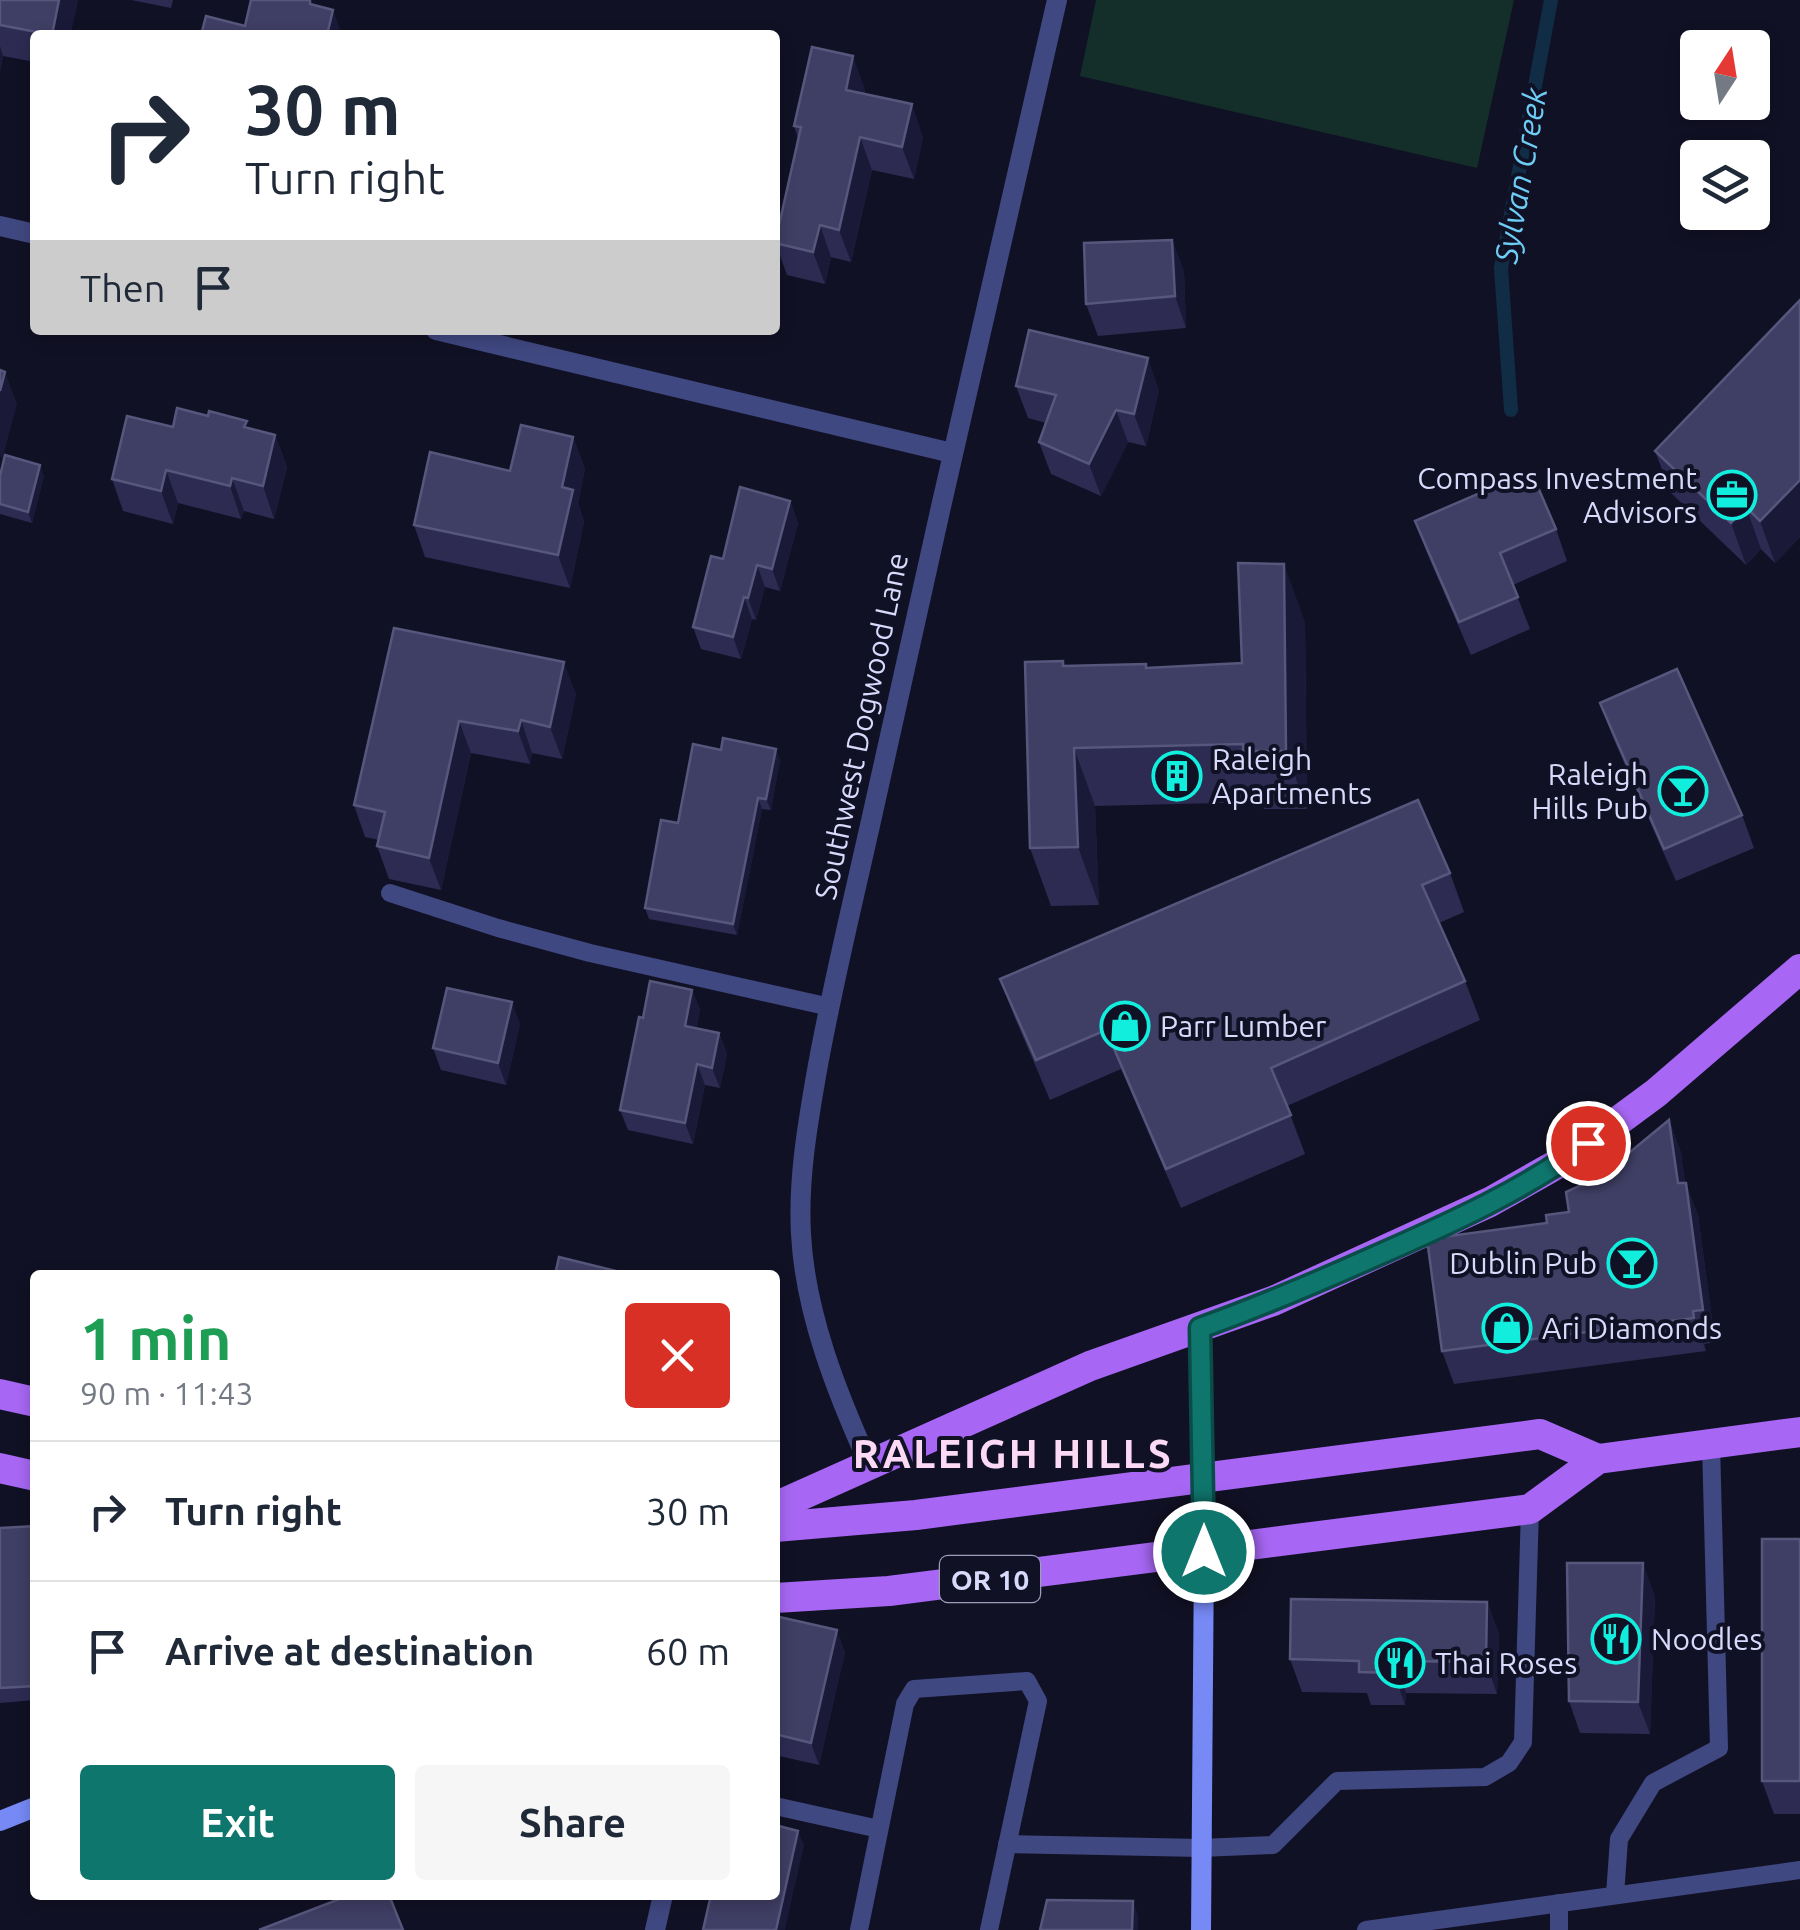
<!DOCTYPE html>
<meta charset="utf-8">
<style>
body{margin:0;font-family:Ubuntu,sans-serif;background:#f6f6f7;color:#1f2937;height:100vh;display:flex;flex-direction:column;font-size:38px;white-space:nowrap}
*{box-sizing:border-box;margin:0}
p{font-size:32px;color:#747a83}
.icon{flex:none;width:55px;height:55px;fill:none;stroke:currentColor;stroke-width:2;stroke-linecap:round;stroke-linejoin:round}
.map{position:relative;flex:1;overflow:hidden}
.sheet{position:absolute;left:30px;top:1270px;width:750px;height:630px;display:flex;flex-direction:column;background:#fff;border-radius:10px;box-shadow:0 5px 15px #0003}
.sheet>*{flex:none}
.guide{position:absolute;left:30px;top:30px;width:750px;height:305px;border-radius:10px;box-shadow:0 5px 15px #0003;background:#fff;color:#1f2937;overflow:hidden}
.needle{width:65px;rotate:12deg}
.tools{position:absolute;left:1680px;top:30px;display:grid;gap:20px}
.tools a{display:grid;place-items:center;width:90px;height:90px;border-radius:10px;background:#fff;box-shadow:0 5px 15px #0003;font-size:50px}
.pin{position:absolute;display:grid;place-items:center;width:85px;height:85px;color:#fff;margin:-42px;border:5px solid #fff;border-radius:50%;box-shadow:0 2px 10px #0007}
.me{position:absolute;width:110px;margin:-55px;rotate:0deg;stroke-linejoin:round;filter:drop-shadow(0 0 8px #0008)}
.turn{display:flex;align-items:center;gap:35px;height:210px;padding:0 50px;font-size:45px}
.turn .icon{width:130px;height:130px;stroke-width:2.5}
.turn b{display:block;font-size:70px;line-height:85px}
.then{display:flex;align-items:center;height:95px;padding:0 50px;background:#0003;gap:20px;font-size:38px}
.round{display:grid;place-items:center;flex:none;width:105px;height:105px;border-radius:10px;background:#f6f6f7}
.headline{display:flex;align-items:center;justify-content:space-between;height:170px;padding:0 50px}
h1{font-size:60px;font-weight:600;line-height:75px;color:#1e9e55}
.button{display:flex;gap:20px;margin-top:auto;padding:20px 50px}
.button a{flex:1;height:115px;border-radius:10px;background:#0f766e;color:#fff;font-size:40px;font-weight:600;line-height:115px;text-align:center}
.button a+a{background:#f6f6f7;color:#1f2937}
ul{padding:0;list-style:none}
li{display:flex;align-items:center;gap:30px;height:140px;padding:0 50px;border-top:2px solid #e0e1e3}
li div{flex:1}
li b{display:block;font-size:38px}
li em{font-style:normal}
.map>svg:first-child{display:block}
.green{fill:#142f29}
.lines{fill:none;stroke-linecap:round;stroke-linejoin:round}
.stream{stroke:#102d45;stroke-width:14}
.lane{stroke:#404881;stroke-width:18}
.street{stroke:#404881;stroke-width:20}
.secondary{stroke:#7689f5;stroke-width:20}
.primary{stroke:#a767f4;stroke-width:30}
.wall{fill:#2d2b52}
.shaded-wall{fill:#1a1938}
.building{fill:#3f3e64;stroke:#57567c;stroke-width:2.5}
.route-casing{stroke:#0a4d48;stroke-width:25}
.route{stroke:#0f766e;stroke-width:18}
.labels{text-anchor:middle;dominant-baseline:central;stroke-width:8;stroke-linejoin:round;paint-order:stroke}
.shield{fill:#111125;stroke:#9c9ebc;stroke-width:2.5}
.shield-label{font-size:28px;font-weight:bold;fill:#d8dafc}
.poi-label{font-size:30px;fill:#d8dafc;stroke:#111125;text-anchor:start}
.street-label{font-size:30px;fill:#d8dafc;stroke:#111125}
.water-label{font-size:32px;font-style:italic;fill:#6ecdf5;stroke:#111125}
.district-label{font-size:40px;font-weight:bold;letter-spacing:2.5px;fill:#fcdaf6;stroke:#111125}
</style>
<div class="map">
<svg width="1800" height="1930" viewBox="0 0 1800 1930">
<rect width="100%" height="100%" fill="#111125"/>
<path class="green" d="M 1096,0 L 1514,0 L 1477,168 L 1080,76 Z"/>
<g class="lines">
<path class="stream" d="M 1511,410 L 1501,268 L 1551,0"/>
<g class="lane">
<path d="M 390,893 L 498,928 L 590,953 L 830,1007"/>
<path d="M 775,1806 L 879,1829"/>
<path d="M 1007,1844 L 1201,1848 L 1273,1845 L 1337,1781 L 1485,1777 L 1509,1763 L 1523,1742 L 1530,1509"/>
<path d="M 1615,1895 L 1619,1839 L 1653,1783 L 1719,1748 L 1711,1444"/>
<path d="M 1559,1903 L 1559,1930"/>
<path d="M 859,1930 L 905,1704 L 914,1689 L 1027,1681 L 1038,1701 L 989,1930"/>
<path d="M 1366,1930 L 1800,1870"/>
</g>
<g class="street">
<path d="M 0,226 L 35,234"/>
<path d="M 436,330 L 952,453"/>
<path d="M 869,1464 C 837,1393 805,1313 801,1234 C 798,1181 807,1128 816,1076 C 832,985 855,894 875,803 C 934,535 995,267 1057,0"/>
<path d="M 655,1930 L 663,1895"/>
</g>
<g class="secondary">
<path d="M 1201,1328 L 1204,1552 L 1201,1930"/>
<path d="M 0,1821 L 35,1807"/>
</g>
<g class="primary">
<path d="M 0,1394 L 35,1402"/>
<path d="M 0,1468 L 35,1476"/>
<path d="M 775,1507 L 1090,1366 L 1273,1301 L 1490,1202 L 1568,1158 L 1656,1093 L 1800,969"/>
<path d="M 775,1527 L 916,1515 L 1540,1434 L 1598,1459"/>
<path d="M 775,1598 L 889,1591 L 1530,1509 L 1598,1459 L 1800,1432"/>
</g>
</g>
<g class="wall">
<path d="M 0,0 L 78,0 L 70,35 L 35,35 L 35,62 L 3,56 L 0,71 Z"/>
<path d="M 131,0 L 173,0 L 171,8 Z"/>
<path d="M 865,89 L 864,94 L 923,137 L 914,179 L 872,170 L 851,262 L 831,257 L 825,284 L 787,275 L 775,242 L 798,138 L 794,126 Z"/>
<path d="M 1172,240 L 1184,272 L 1186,328 L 1098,336 L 1086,304 Z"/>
<path d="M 1800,300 L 1800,537 L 1775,563 L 1761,549 L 1746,565 L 1671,493 L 1655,451 Z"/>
<path d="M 1016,386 L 1159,390 L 1146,446 L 1128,442 L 1101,496 L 1051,474 L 1039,442 L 1046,423 L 1028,418 Z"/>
<path d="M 173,427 L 250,428 L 275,435 L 287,467 L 274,519 L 244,511 L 241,519 L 178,503 L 173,524 L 123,511 L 112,479 Z"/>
<path d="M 573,437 L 585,469 L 578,503 L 584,522 L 570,588 L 425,557 L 414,525 Z"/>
<path d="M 0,476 L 44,476 L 32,523 L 0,514 Z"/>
<path d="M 790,501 L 798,523 L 780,591 L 765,587 L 756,620 L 752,619 L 741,659 L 701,649 L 693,627 L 723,559 Z"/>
<path d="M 1415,521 L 1556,529 L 1567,561 L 1513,585 L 1530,629 L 1471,655 L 1427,553 Z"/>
<path d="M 1305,622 L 1307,809 L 1264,809 L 1262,802 L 1095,806 L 1099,905 L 1051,906 L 1030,848 L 1063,661 L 1065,666 L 1148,668 L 1242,663 Z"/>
<path d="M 394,628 L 576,694 L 562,759 L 532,753 L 530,764 L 471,753 L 441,890 L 389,879 L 377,846 L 379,840 L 365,837 L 354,805 Z"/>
<path d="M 1600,703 L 1742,815 L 1754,848 L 1676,881 L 1612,735 Z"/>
<path d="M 721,750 L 780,760 L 771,810 L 762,809 L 737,935 L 649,919 L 645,908 Z"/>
<path d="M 1450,873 L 1464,912 L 1439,923 L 1465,981 L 1480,1020 L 1287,1106 L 1305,1154 L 1181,1208 L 1121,1069 L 1050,1100 L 1015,1018 L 1000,979 Z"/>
<path d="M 692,990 L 700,1010 L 696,1029 L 719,1033 L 727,1054 L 720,1088 L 705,1085 L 693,1144 L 628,1130 L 620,1110 L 643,1018 Z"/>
<path d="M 520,1024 L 506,1085 L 441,1070 L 433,1048 Z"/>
<path d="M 1669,1120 L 1681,1153 L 1685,1183 L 1698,1215 L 1715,1342 L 1704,1344 L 1706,1351 L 1454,1384 L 1442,1351 L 1601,1176 Z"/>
<path d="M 35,1526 L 35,1700 L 0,1703 L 0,1528 Z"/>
<path d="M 1800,1539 L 1800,1814 L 1774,1814 L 1762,1781 Z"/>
<path d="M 1655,1596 L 1650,1734 L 1580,1733 L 1569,1701 Z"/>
<path d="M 1487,1602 L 1499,1634 L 1497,1694 L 1406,1693 L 1405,1705 L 1371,1705 L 1367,1693 L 1302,1692 L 1290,1659 Z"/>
<path d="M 775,1616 L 845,1652 L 819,1765 L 775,1755 Z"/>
</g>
<g class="shaded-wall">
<path d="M 59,0 L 78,0 L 70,35 L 52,35 Z"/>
<path d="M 333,10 L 342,35 L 327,35 Z"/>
<path d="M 0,46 L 3,56 L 0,71 Z"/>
<path d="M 853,56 L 865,89 L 858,122 L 846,90 Z"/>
<path d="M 912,104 L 923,137 L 914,179 L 902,147 Z"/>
<path d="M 860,137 L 872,170 L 851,262 L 839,230 Z"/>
<path d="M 820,225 L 831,257 L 825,284 L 813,252 Z"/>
<path d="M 1172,240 L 1184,272 L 1186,328 L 1175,296 Z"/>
<path d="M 1148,358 L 1159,390 L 1146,446 L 1134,414 Z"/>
<path d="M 5,372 L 17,404 L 2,460 L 0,454 L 0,391 Z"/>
<path d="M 1116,410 L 1128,442 L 1101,496 L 1089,464 Z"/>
<path d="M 275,435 L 287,467 L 274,519 L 263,486 Z"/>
<path d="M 573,437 L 585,469 L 578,503 L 584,522 L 570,588 L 558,555 L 562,487 Z"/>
<path d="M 40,465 L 44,476 L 32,523 L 28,512 Z"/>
<path d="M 166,470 L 178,503 L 173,524 L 161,491 Z"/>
<path d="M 232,478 L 244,511 L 241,519 L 230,486 Z"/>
<path d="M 1800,480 L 1800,537 L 1775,563 L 1760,521 Z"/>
<path d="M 790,501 L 798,523 L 780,591 L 772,569 Z"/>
<path d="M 1746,507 L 1761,549 L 1746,565 L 1731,523 Z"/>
<path d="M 1284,564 L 1305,622 L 1307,809 L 1286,751 Z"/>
<path d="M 757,565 L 765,587 L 756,620 L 748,598 Z"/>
<path d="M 744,597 L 752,619 L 741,659 L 733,637 Z"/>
<path d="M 564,662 L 576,694 L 562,759 L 550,727 Z"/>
<path d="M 521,720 L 532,753 L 530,764 L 518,731 Z"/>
<path d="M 459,721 L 471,753 L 441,890 L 429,858 Z"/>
<path d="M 1074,748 L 1095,806 L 1099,905 L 1078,847 Z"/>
<path d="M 776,749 L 780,760 L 771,810 L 766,799 Z"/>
<path d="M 758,798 L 762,809 L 737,935 L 733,924 Z"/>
<path d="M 692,990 L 700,1010 L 692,1047 L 685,1026 Z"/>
<path d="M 512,1002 L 520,1024 L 506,1085 L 498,1063 Z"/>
<path d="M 719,1033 L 727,1054 L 720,1088 L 712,1068 Z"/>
<path d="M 697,1064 L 705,1085 L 693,1144 L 685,1123 Z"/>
<path d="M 1669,1120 L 1681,1153 L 1689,1216 L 1678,1183 Z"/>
<path d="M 1686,1183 L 1698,1215 L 1715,1342 L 1703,1310 Z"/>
<path d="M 1693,1311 L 1704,1344 L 1706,1351 L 1694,1318 Z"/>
<path d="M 1643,1563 L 1655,1596 L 1650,1734 L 1638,1702 Z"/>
<path d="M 1487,1602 L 1499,1634 L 1497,1694 L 1486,1662 Z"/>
<path d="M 837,1630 L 845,1652 L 819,1765 L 811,1743 Z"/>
<path d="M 1394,1661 L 1406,1693 L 1405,1705 L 1394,1673 Z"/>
<path d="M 798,1831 L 804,1845 L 785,1930 L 776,1930 Z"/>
<path d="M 1133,1901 L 1138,1916 L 1138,1930 L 1132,1930 Z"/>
</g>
<g class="building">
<path d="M 0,0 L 59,0 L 52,35 L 0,25 Z"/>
<path d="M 251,0 L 310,0 L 310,4 L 333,10 L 327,35 L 201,35 L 206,16 L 245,26 Z"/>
<path d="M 812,47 L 853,56 L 846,90 L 912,104 L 902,147 L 860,137 L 839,230 L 820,225 L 813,252 L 775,243 L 801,127 L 794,126 Z"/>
<path d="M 1172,240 L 1175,296 L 1086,304 L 1084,243 Z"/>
<path d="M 1800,300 L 1800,480 L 1760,521 L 1746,507 L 1731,523 L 1655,451 Z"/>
<path d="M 1029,330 L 1148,358 L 1134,414 L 1116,410 L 1089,464 L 1039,442 L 1056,395 L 1016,386 Z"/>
<path d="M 0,370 L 5,372 L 0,391 Z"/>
<path d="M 177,408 L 208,416 L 209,411 L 247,421 L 244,427 L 275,435 L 263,486 L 232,478 L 230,486 L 166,470 L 161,491 L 112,479 L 127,416 L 173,427 Z"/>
<path d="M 521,425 L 573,437 L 562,487 L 573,490 L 558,555 L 414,525 L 430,452 L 510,471 Z"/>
<path d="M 5,455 L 40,465 L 28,512 L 0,504 L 0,476 Z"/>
<path d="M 1531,471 L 1556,529 L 1500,553 L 1518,597 L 1459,622 L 1415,521 Z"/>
<path d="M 740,487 L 790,501 L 772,569 L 757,565 L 748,598 L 744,597 L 733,637 L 693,627 L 711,556 L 723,559 Z"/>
<path d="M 1238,563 L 1284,564 L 1286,751 L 1243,751 L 1243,744 L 1074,748 L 1078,847 L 1030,848 L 1025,662 L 1063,661 L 1063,666 L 1146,664 L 1146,668 L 1242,663 Z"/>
<path d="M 394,628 L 564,662 L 550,727 L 521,720 L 518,731 L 459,721 L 429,858 L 377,846 L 385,812 L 354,805 Z"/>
<path d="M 1677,669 L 1742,815 L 1664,849 L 1600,703 Z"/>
<path d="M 723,738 L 776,749 L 766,799 L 758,798 L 733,924 L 645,908 L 661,820 L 678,823 L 693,744 L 721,750 Z"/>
<path d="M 1418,800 L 1450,873 L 1422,885 L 1465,981 L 1271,1068 L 1291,1115 L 1166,1169 L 1106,1030 L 1036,1060 L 1000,979 Z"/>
<path d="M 650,981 L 692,990 L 685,1026 L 719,1033 L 712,1068 L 697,1064 L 685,1123 L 620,1110 L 639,1017 L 643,1018 Z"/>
<path d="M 447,988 L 512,1002 L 498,1063 L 433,1048 Z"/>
<path d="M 1669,1120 L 1678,1183 L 1686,1183 L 1703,1310 L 1693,1311 L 1694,1318 L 1442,1351 L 1427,1239 L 1547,1223 L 1546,1215 L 1569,1212 L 1566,1192 L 1601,1176 Z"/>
<path d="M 559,1257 L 624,1273 L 623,1275 L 555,1275 Z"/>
<path d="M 35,1526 L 35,1686 L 0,1688 L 0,1528 Z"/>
<rect x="1762" y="1539" width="38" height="242"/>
<path d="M 1567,1563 L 1643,1563 L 1638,1702 L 1569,1701 Z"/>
<path d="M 1291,1599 L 1487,1602 L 1486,1662 L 1394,1661 L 1394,1673 L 1359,1672 L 1359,1661 L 1290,1659 Z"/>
<path d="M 775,1616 L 837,1630 L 811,1743 L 775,1734 Z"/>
<path d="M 775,1825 L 798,1831 L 776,1930 L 703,1930 L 711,1895 L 775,1895 Z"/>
<path d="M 350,1895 L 389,1895 L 403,1930 L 259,1930 Z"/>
<path d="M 1047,1900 L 1133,1901 L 1132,1930 L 1040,1930 Z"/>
</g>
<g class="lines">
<g class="route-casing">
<path id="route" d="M 1204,1552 L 1200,1328 C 1261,1306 1320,1281 1378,1255 C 1451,1223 1524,1190 1588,1143"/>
</g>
<use href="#route" class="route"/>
</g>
<defs>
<g id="office-ring" transform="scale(2.5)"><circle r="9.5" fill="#111125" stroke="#12eede" stroke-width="1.5"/><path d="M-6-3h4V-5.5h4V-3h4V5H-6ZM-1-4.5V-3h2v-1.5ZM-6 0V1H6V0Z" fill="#12eede"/></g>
<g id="building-ring" transform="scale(2.5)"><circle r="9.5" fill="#111125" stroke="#12eede" stroke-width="1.5"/><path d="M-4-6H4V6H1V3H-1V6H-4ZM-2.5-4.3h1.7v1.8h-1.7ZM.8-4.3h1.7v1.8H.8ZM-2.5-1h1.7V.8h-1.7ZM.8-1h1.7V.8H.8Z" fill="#12eede"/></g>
<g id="bar-ring" transform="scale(2.5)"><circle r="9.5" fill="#111125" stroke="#12eede" stroke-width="1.5"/><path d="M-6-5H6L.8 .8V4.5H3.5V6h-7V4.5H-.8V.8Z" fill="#12eede"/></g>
<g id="shop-ring" transform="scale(2.5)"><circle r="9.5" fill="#111125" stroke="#12eede" stroke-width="1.5"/><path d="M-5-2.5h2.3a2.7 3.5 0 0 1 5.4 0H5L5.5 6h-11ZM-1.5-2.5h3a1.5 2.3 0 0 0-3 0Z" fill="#12eede"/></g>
<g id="restaurant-ring" transform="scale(2.5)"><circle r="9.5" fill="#111125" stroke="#12eede" stroke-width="1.5"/><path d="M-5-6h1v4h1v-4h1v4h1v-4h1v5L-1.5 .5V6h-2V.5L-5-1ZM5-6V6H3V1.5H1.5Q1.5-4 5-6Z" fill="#12eede"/></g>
</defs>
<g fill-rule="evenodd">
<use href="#office-ring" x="1732" y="495"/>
<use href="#building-ring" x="1177" y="776"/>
<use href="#bar-ring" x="1683" y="791"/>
<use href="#shop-ring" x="1125" y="1026"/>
<use href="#bar-ring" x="1632" y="1263"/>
<use href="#shop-ring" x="1507" y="1328"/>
<use href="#restaurant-ring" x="1616" y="1639"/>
<use href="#restaurant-ring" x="1400" y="1663"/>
</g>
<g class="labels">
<rect class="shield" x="940" y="1556" width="100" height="46" rx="8"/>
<g class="shield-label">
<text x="990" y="1579">OR 10</text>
</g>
<g class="poi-label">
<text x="1697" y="478" text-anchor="end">Compass Investment<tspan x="1697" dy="34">Advisors</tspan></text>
<text x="1212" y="759">Raleigh<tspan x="1212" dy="34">Apartments</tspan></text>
<text x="1648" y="774" text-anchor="end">Raleigh<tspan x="1648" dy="34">Hills Pub</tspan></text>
<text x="1160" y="1026">Parr Lumber</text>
<text x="1597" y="1263" text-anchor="end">Dublin Pub</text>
<text x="1542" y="1328">Ari Diamonds</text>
<text x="1651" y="1639">Noodles</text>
<text x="1435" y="1663">Thai Roses</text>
</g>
<g class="street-label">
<text transform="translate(861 726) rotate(-78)">Southwest Dogwood Lane</text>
</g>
<g class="water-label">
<text transform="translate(1520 175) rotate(-80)">Sylvan Creek</text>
</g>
<g class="district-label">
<text x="1013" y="1453">RALEIGH HILLS</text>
</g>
</g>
</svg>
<div class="tools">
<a><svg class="needle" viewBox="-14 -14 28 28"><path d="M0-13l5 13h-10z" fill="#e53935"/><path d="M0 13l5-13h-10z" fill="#747a83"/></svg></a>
<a><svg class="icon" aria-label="layers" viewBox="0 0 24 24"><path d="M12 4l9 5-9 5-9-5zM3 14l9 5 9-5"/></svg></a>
</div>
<div class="pin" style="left:1588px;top:1143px;background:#d93025"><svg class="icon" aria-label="arrive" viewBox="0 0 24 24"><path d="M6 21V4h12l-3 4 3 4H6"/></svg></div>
<svg class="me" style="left:1204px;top:1552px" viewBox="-20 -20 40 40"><circle r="17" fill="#0f766e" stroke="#fff" stroke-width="3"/><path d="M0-11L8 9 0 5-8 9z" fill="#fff"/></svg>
<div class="guide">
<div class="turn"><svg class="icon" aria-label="right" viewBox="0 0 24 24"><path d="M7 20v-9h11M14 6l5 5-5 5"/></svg><div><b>30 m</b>Turn right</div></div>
<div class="then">Then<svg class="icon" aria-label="arrive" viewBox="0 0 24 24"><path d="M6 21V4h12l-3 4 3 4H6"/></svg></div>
</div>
<section class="sheet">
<div class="headline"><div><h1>1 min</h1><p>90 m · 11:43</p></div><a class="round" style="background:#d93025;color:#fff"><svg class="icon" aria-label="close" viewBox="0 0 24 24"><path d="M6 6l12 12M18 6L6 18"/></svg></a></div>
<ul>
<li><svg class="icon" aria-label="right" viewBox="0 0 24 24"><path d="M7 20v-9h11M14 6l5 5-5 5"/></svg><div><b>Turn right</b></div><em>30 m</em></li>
<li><svg class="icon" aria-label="arrive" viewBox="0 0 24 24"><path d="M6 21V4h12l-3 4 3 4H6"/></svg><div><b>Arrive at destination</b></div><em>60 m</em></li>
</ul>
<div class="button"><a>Exit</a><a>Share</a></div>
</section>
</div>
